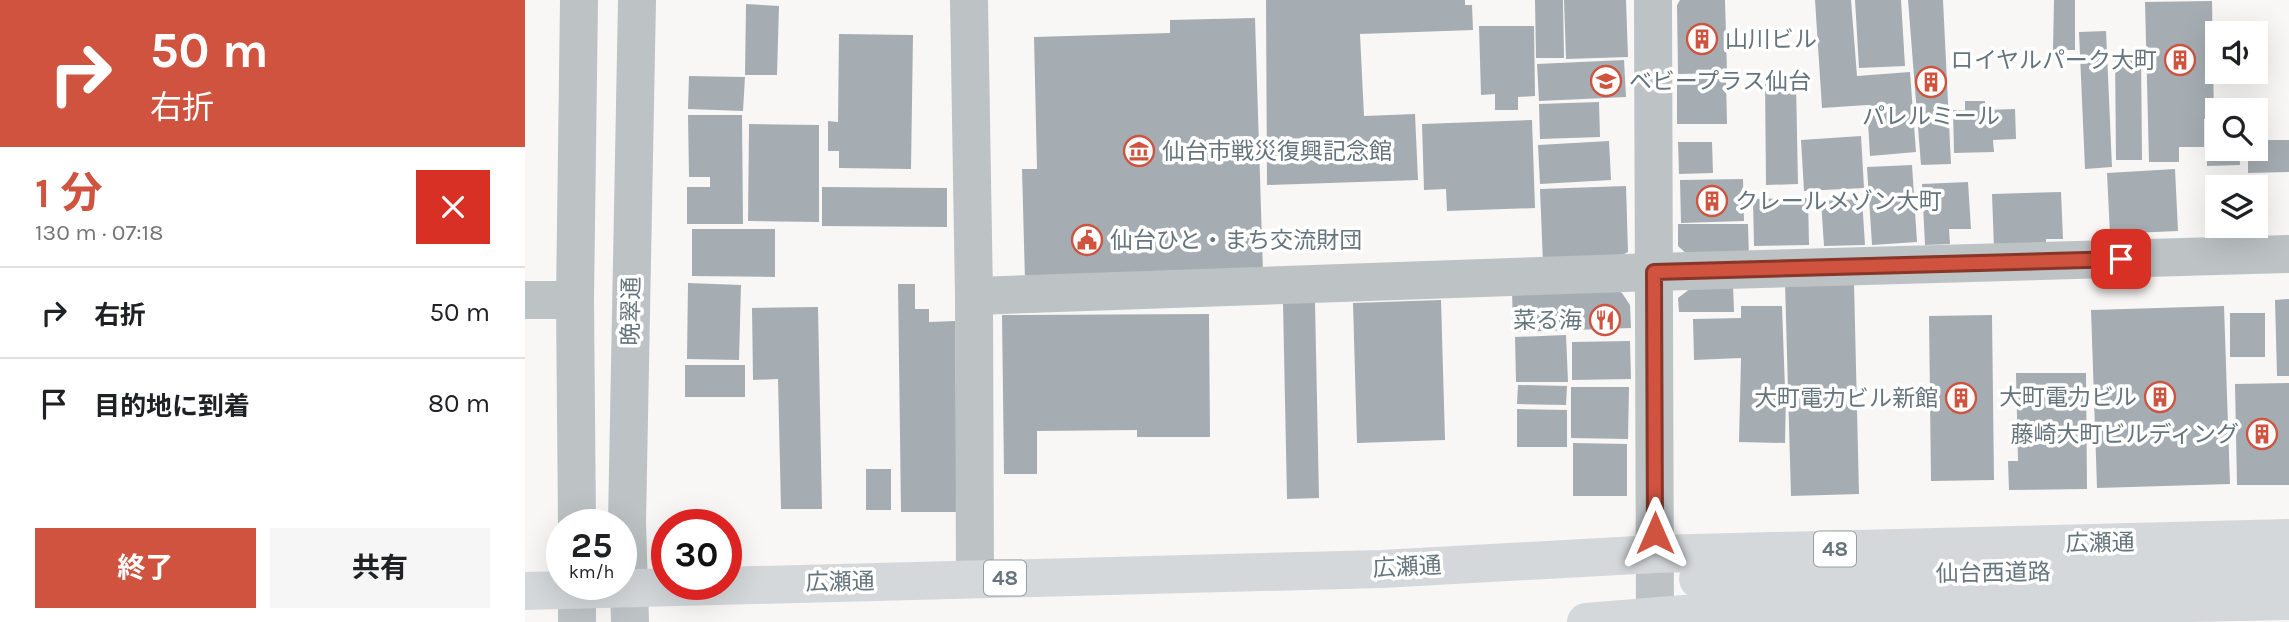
<!DOCTYPE html>
<html lang="ja">
<meta charset="utf-8">
<style>
body{margin:0;font-family:Karla,"Noto Sans JP",sans-serif;background:#f6f6f6;color:#202124;height:100vh;display:flex;flex-direction:column;font-size:26px;white-space:nowrap}
*{box-sizing:border-box;margin:0}
p{font-size:23px;color:#757577}
.icon{flex:none;width:38px;height:38px;fill:none;stroke:currentColor;stroke-width:2;stroke-linecap:round;stroke-linejoin:round}
.map{position:relative;flex:1;overflow:hidden}
.drawer{display:flex;flex-direction:column;background:#fff;width:525px}
.drawer>*{flex:none}
.top-card{background:#cf533e;color:#fff;overflow:hidden}
.fabs{position:absolute;left:1680px;top:21px;display:grid;gap:14px}
.fabs a{display:grid;place-items:center;width:63px;height:63px;border-radius:0px;background:#fff;box-shadow:0 7px 28px #0002;font-size:35px}
.speed{position:absolute;left:21px;top:509px;display:flex;gap:14px;font-size:35px;font-weight:700;text-align:center}
.speed>*{display:grid;place-content:center;width:91px;height:91px;border-radius:50%;background:#fff;box-shadow:0 7px 28px #0002;line-height:1}
.speed small{font-size:18px;font-weight:400}
.speed .limit{border:10px solid #d22;background:#fff;color:#111}
.pin{position:absolute;display:grid;place-items:center;width:60px;height:60px;color:#fff;margin:-30px;border-radius:14px;box-shadow:0 4px 10px #0006}
.me{position:absolute;width:77px;margin:-38px;rotate:0deg;stroke-linejoin:round;filter:drop-shadow(0 0 5px #0008)}
.turn{display:flex;align-items:center;gap:24px;height:147px;padding:0 35px;font-size:32px}
.turn .icon{width:91px;height:91px;stroke-width:2.5}
.turn b{display:block;font-size:49px;line-height:60px}
.round{display:grid;place-items:center;flex:none;width:74px;height:74px;border-radius:0px;background:#f6f6f6}
.summary{display:flex;align-items:center;justify-content:space-between;height:119px;padding:0 35px}
h1{font-size:42px;font-weight:700;line-height:52px;color:#cf533e}
.action{display:flex;gap:14px;margin-top:auto;padding:14px 35px}
.action a{flex:1;height:80px;border-radius:0px;background:#cf533e;color:#fff;font-size:28px;font-weight:700;line-height:80px;text-align:center}
.action a+a{background:#f6f6f6;color:#202124}
ul{padding:0;list-style:none}
li{display:flex;align-items:center;gap:21px;height:91px;padding:0 35px;border-top:2px solid #e0e0e0}
li div{flex:1}
li b{display:block;font-size:26px}
li em{font-style:normal}
main{display:flex;flex:1;min-height:0}
.map>svg:first-child{display:block}
.building{fill:#a5adb2}
.lines{fill:none;stroke-linecap:round;stroke-linejoin:round}
.minor{stroke:#bdc2c5;stroke-width:38}
.tertiary{stroke:#bdc2c5;stroke-width:38}
.trunk{stroke:#d4d8db;stroke-width:38}
.motorway{stroke:#d4d8db;stroke-width:38}
.route-casing{stroke:#873628;stroke-width:18}
.route{stroke:#cf533e;stroke-width:12}
.labels{text-anchor:middle;dominant-baseline:central;stroke-width:7;stroke-linejoin:round;paint-order:stroke}
.shield{fill:#fff;stroke:#949ea4;stroke-width:2}
.shield-label{font-size:21px;font-weight:bold;fill:#66757d}
.poi-label{font-size:23px;fill:#66757d;stroke:#fff;text-anchor:start}
.street-label{font-size:23px;fill:#66757d;stroke:#fff}
</style>
<main>
<section class="drawer">
<div class="top-card">
<div class="turn"><svg class="icon" aria-label="right" viewBox="0 0 24 24"><path d="M7 20v-9h11M14 6l5 5-5 5"/></svg><div><b>50 m</b>右折</div></div>
</div>
<div class="summary"><div><h1>1 分</h1><p>130 m · 07:18</p></div><a class="round" style="background:#d93025;color:#fff"><svg class="icon" aria-label="close" viewBox="0 0 24 24"><path d="M6 6l12 12M18 6L6 18"/></svg></a></div>
<ul>
<li><svg class="icon" aria-label="right" viewBox="0 0 24 24"><path d="M7 20v-9h11M14 6l5 5-5 5"/></svg><div><b>右折</b></div><em>50 m</em></li>
<li><svg class="icon" aria-label="arrive" viewBox="0 0 24 24"><path d="M6 21V4h12l-3 4 3 4H6"/></svg><div><b>目的地に到着</b></div><em>80 m</em></li>
</ul>
<div class="action"><a>終了</a><a>共有</a></div>
</section>
<div class="map">
<svg width="1764" height="622" viewBox="0 0 1764 622">
<rect width="100%" height="100%" fill="#f8f7f5"/>
<g class="building">
<path d="M 741,0 L 940,0 L 940,5 L 947,5 L 948,30 L 835,34 L 839,116 L 890,114 L 893,180 L 742,185 Z"/>
<path d="M 1010,0 L 1038,0 L 1039,58 L 1011,58 Z"/>
<path d="M 1039,0 L 1101,0 L 1103,57 L 1041,59 Z"/>
<path d="M 1155,0 L 1200,0 L 1202,73 L 1153,74 L 1152,5 Z"/>
<path d="M 1290,0 L 1326,0 L 1332,76 L 1385,72 L 1391,152 L 1345,156 L 1342,105 L 1297,108 Z"/>
<path d="M 1330,0 L 1376,0 L 1380,66 L 1334,68 Z"/>
<path d="M 1383,0 L 1418,0 L 1426,164 L 1396,165 Z"/>
<path d="M 1529,0 L 1550,0 L 1550,50 L 1528,50 Z"/>
<path d="M 1687,1 L 1689,119 L 1679,119 L 1679,147 L 1654,147 L 1654,162 L 1624,162 L 1620,2 Z"/>
<path d="M 221,4 L 254,6 L 252,75 L 220,75 Z"/>
<path d="M 730,18 L 738,273 L 500,281 L 497,169 L 512,169 L 509,37 L 645,33 L 645,20 Z"/>
<path d="M 954,26 L 1009,26 L 1010,96 L 993,97 L 993,110 L 970,110 L 970,94 L 956,95 Z"/>
<path d="M 1581,31 L 1587,167 L 1560,169 L 1554,32 Z"/>
<path d="M 314,34 L 388,35 L 386,169 L 314,168 L 314,151 L 303,151 L 303,121 L 313,122 Z"/>
<path d="M 1590,52 L 1616,52 L 1617,160 L 1591,160 Z"/>
<path d="M 1099,60 L 1101,97 L 1014,101 L 1012,64 Z"/>
<path d="M 164,76 L 220,77 L 218,111 L 163,109 Z"/>
<path d="M 1152,79 L 1201,79 L 1202,124 L 1152,124 Z"/>
<path d="M 1240,81 L 1271,82 L 1273,184 L 1241,185 Z"/>
<path d="M 1440,101 L 1460,101 L 1460,110 L 1490,109 L 1491,139 L 1468,140 L 1469,152 L 1429,153 L 1428,110 L 1440,110 Z"/>
<path d="M 1074,102 L 1075,137 L 1015,139 L 1014,104 Z"/>
<path d="M 163,115 L 217,115 L 218,224 L 162,224 L 162,187 L 185,187 L 185,177 L 164,177 Z"/>
<path d="M 1007,120 L 1010,208 L 922,211 L 921,189 L 899,190 L 897,124 Z"/>
<path d="M 224,124 L 294,125 L 294,222 L 223,221 Z"/>
<path d="M 1692,125 L 1692,149 L 1714,149 L 1715,165 L 1682,166 L 1681,126 Z"/>
<path d="M 1336,136 L 1339,188 L 1279,191 L 1276,140 Z"/>
<path d="M 1731,140 L 1764,140 L 1764,172 L 1723,173 L 1723,149 L 1731,149 Z"/>
<path d="M 1084,141 L 1086,180 L 1015,184 L 1013,145 Z"/>
<path d="M 1153,142 L 1187,142 L 1188,173 L 1154,174 Z"/>
<path d="M 1387,165 L 1392,242 L 1347,245 L 1342,167 Z"/>
<path d="M 1650,169 L 1653,231 L 1585,234 L 1582,173 Z"/>
<path d="M 1218,179 L 1219,221 L 1156,223 L 1155,180 Z"/>
<path d="M 1443,182 L 1446,229 L 1424,229 L 1425,244 L 1400,245 L 1397,184 Z"/>
<path d="M 1101,186 L 1103,252 L 1086,261 L 1018,264 L 1015,189 Z"/>
<path d="M 297,187 L 422,188 L 422,227 L 297,226 Z"/>
<path d="M 1536,192 L 1538,239 L 1521,239 L 1521,249 L 1469,249 L 1467,194 Z"/>
<path d="M 1283,198 L 1284,245 L 1229,246 L 1228,199 Z"/>
<path d="M 1337,199 L 1340,245 L 1299,246 L 1296,201 Z"/>
<path d="M 1153,224 L 1223,224 L 1224,257 L 1165,257 L 1153,246 Z"/>
<path d="M 167,229 L 250,229 L 250,277 L 167,276 Z"/>
<path d="M 1329,282 L 1334,494 L 1266,496 L 1260,283 Z"/>
<path d="M 163,283 L 216,285 L 214,360 L 162,359 Z"/>
<path d="M 373,284 L 390,284 L 390,309 L 404,309 L 404,322 L 430,321 L 432,512 L 376,512 Z"/>
<path d="M 1208,284 L 1209,312 L 1154,312 L 1153,298 L 1170,285 Z"/>
<path d="M 1085,287 L 1097,293 L 1105,305 L 1106,328 L 988,332 L 987,289 Z"/>
<path d="M 1764,299 L 1764,376 L 1752,376 L 1750,300 Z"/>
<path d="M 916,300 L 920,440 L 832,443 L 828,303 Z"/>
<path d="M 790,302 L 794,498 L 762,499 L 758,303 Z"/>
<path d="M 1216,306 L 1257,306 L 1260,389 L 1240,391 L 1261,391 L 1260,443 L 1214,442 L 1216,358 L 1169,360 L 1168,319 L 1216,318 Z"/>
<path d="M 1699,306 L 1705,484 L 1572,488 L 1566,310 Z"/>
<path d="M 293,307 L 297,509 L 256,509 L 253,379 L 228,380 L 227,308 Z"/>
<rect x="1705" y="313" width="35" height="44"/>
<path d="M 684,314 L 685,437 L 612,437 L 612,430 L 512,431 L 512,474 L 479,474 L 477,315 Z"/>
<path d="M 1467,315 L 1469,480 L 1406,481 L 1404,316 Z"/>
<path d="M 1041,335 L 1043,382 L 991,382 L 990,337 Z"/>
<path d="M 1105,341 L 1106,379 L 1047,380 L 1047,342 Z"/>
<rect x="160" y="365" width="60" height="32"/>
<path d="M 1491,373 L 1561,373 L 1562,489 L 1484,490 L 1483,461 L 1493,461 Z"/>
<path d="M 1764,383 L 1764,485 L 1712,485 L 1710,384 Z"/>
<path d="M 993,385 L 1042,386 L 1041,405 L 992,404 Z"/>
<path d="M 1046,387 L 1104,387 L 1103,439 L 1046,438 Z"/>
<path d="M 992,409 L 1042,410 L 1042,447 L 992,447 Z"/>
<path d="M 1048,443 L 1102,444 L 1102,496 L 1048,496 Z"/>
<rect x="341" y="469" width="25" height="41"/>
</g>
<g class="lines">
<g class="minor">
<path d="M 444,0 L 449,296 L 450,579"/>
<path d="M 1128,0 L 1130,622"/>
<path d="M 449,296 L 1129,272 L 1764,254"/>
<path d="M 0,300 L 50,300"/>
</g>
<g class="tertiary">
<path d="M 52,525 L 50,300 L 54,0"/>
<path d="M 52,584 L 52,622"/>
<path d="M 105,622 L 102,522 L 112,0"/>
</g>
<g class="trunk">
<path d="M 0,591 L 857,569 L 1130,554 L 1764,538"/>
<path d="M 1061,622 L 1172,613"/>
</g>
<g class="motorway">
<path d="M 1173,579 L 1764,568"/>
<path d="M 1172,613 L 1764,601"/>
</g>
</g>
<g class="lines">
<g class="route-casing">
<path id="route" d="M 1130,533 L 1129,272 L 1596,259"/>
</g>
<use href="#route" class="route"/>
</g>
<defs>
<g id="building-ring" transform="scale(1.575)"><circle r="9.5" fill="#fff" stroke="#cf533e" stroke-width="1.5"/><path d="M-4-6H4V6H1V3H-1V6H-4ZM-2.5-4.3h1.7v1.8h-1.7ZM.8-4.3h1.7v1.8H.8ZM-2.5-1h1.7V.8h-1.7ZM.8-1h1.7V.8H.8Z" fill="#cf533e"/></g>
<g id="school-ring" transform="scale(1.575)"><circle r="9.5" fill="#fff" stroke="#cf533e" stroke-width="1.5"/><path d="M0-5L7-2L0 1L-7-2ZM-4 1L0 2.5L4 1V4Q0 6-4 4Z" fill="#cf533e"/></g>
<g id="museum-ring" transform="scale(1.575)"><circle r="9.5" fill="#fff" stroke="#cf533e" stroke-width="1.5"/><path d="M0-6L6-3V-2H-6V-3ZM-5-1h2V3h-2ZM-1-1h2V3h-2ZM3-1h2V3H3ZM-6 4H6V6H-6Z" fill="#cf533e"/></g>
<g id="civic-ring" transform="scale(1.575)"><circle r="9.5" fill="#fff" stroke="#cf533e" stroke-width="1.5"/><path d="M-.6-6.5H3V-4.5H.6V-3L4-1V1h2V6H-6V1h2V-1L-.6-3ZM-1.2 2.5V6h2.4V2.5Z" fill="#cf533e"/></g>
<g id="restaurant-ring" transform="scale(1.575)"><circle r="9.5" fill="#fff" stroke="#cf533e" stroke-width="1.5"/><path d="M-5-6h1v4h1v-4h1v4h1v-4h1v5L-1.5 .5V6h-2V.5L-5-1ZM5-6V6H3V1.5H1.5Q1.5-4 5-6Z" fill="#cf533e"/></g>
</defs>
<g fill-rule="evenodd">
<use href="#building-ring" x="1177" y="39"/>
<use href="#building-ring" x="1655" y="60"/>
<use href="#school-ring" x="1081" y="81"/>
<use href="#building-ring" x="1406" y="82"/>
<use href="#museum-ring" x="614" y="151"/>
<use href="#building-ring" x="1187" y="201"/>
<use href="#civic-ring" x="562" y="240"/>
<use href="#restaurant-ring" x="1080" y="320"/>
<use href="#building-ring" x="1635" y="397"/>
<use href="#building-ring" x="1436" y="398"/>
<use href="#building-ring" x="1737" y="434"/>
</g>
<g class="labels">
<g class="shield">
<rect x="1289" y="531.5" width="42" height="35" rx="5"/>
<rect x="459" y="560.5" width="42" height="35" rx="5"/>
</g>
<g class="shield-label">
<text x="1310" y="549">48</text>
<text x="480" y="578">48</text>
</g>
<g class="poi-label">
<text x="1200" y="39">山川ビル</text>
<text x="1632" y="60" text-anchor="end">ロイヤルパーク大町</text>
<text x="1104" y="81">ベビープラス仙台</text>
<text x="1406" y="116" text-anchor="middle">パレルミール</text>
<text x="637" y="151">仙台市戦災復興記念館</text>
<text x="1210" y="201">クレールメゾン大町</text>
<text x="585" y="240">仙台ひと・まち交流財団</text>
<text x="1057" y="320" text-anchor="end">菜る海</text>
<text x="1612" y="397" text-anchor="end">大町電力ビル</text>
<text x="1413" y="398" text-anchor="end">大町電力ビル新館</text>
<text x="1714" y="434" text-anchor="end">藤崎大町ビルディング</text>
</g>
<g class="street-label">
<text transform="translate(106 311) rotate(-89)">晩翠通</text>
<text transform="translate(1575 543) rotate(-1)">広瀬通</text>
<text transform="translate(882 567) rotate(-3)">広瀬通</text>
<text transform="translate(1468 573) rotate(-1)">仙台西道路</text>
<text transform="translate(315 582) rotate(-1)">広瀬通</text>
</g>
</g>
</svg>
<div class="fabs">
<a><svg class="icon" aria-label="sound" viewBox="0 0 24 24"><path d="M4 9h4l5-4v14l-5-4H4zM17 9q2 3 0 6"/></svg></a>
<a><svg class="icon" aria-label="search" viewBox="0 0 24 24"><circle cx="10" cy="10" r="6"/><path d="M15 15l6 6"/></svg></a>
<a><svg class="icon" aria-label="layers" viewBox="0 0 24 24"><path d="M12 4l9 5-9 5-9-5zM3 14l9 5 9-5"/></svg></a>
</div>
<div class="speed"><div>25<small>km/h</small></div><div class="limit">30</div></div>
<div class="pin" style="left:1596px;top:259px;background:#d93025"><svg class="icon" aria-label="arrive" viewBox="0 0 24 24"><path d="M6 21V4h12l-3 4 3 4H6"/></svg></div>
<svg class="me" style="left:1130px;top:533px" viewBox="-20 -20 40 40"><path d="M0-17L14 15 0 8-14 15z" fill="#cf533e" stroke="#fff" stroke-width="4"/></svg>
</div>
</main>
